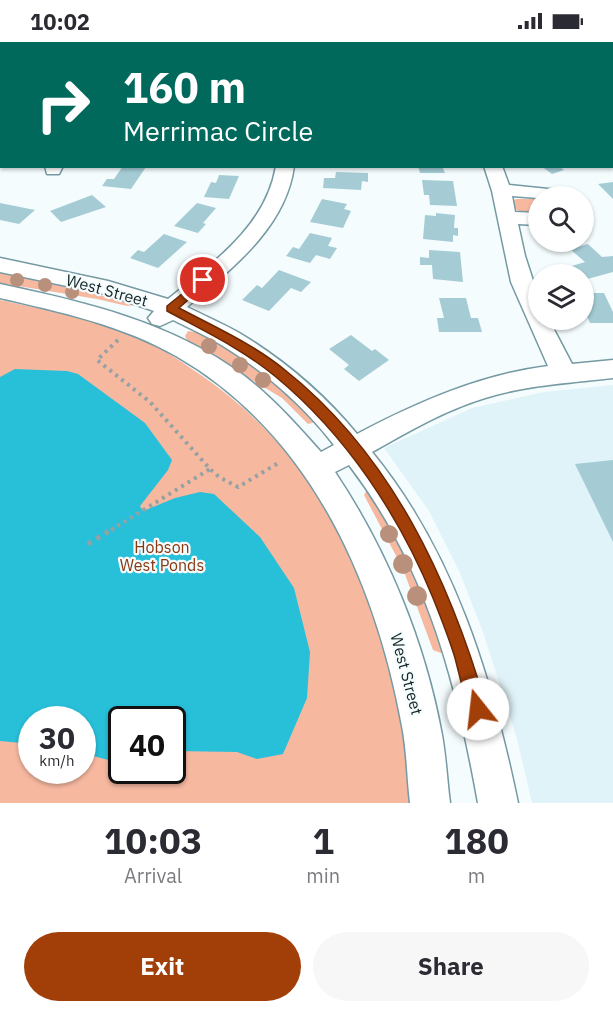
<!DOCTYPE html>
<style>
body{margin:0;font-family:"IBM Plex Sans",sans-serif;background:#f7f7f7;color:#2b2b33;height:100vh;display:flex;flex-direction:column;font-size:22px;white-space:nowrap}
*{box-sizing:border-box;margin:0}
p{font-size:20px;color:#7c7c81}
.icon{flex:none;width:33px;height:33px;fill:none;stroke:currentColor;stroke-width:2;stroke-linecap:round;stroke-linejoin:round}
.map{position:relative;height:761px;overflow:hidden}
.details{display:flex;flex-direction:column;background:#fff;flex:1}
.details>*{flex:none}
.banner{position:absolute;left:0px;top:0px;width:614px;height:126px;box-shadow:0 2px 4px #0004;background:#00695c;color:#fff;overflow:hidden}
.tools{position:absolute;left:528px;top:144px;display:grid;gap:12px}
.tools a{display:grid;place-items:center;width:66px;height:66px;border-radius:50%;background:#fff;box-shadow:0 2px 4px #0004;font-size:30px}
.speed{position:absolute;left:18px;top:664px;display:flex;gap:12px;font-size:30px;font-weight:700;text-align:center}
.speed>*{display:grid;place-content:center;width:78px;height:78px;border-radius:50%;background:#fff;box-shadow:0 2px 4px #0004;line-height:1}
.speed small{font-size:15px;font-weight:400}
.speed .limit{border:3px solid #111;border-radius:9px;background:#fff;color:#111}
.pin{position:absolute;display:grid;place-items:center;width:51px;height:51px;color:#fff;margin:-26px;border:3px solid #fff;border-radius:50%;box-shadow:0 2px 6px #0007}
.me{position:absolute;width:66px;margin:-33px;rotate:344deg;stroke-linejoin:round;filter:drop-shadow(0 0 4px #0008)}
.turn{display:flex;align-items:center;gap:21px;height:126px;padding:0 24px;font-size:27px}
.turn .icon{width:78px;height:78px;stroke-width:2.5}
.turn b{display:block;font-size:42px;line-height:51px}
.eta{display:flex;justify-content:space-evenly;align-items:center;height:102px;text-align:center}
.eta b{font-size:36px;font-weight:700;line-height:42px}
.cta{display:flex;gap:12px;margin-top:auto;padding:12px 24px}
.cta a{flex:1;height:69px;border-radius:36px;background:#a23e08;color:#fff;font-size:24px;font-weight:700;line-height:69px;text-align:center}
.cta a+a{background:#f7f7f7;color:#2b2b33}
.status{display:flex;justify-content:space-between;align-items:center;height:42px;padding:0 30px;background:#fff;direction:ltr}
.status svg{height:16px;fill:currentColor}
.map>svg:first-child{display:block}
.built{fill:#e0f3f8}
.green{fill:#f7b8a0;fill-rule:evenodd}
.water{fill:#28bfd9}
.building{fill:#a5ccd5}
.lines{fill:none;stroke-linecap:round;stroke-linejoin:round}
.minor-casing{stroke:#759aa3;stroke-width:3}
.path-far1{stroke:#96a1a3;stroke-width:4;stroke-dasharray:3 4.5;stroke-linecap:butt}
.path{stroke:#96a1a3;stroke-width:5;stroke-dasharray:4 6;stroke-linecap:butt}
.minor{fill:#fff;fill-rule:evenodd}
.tree{fill:#b9907b}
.route{fill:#a23e08;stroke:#692805;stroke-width:1.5}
.labels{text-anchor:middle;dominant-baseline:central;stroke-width:4.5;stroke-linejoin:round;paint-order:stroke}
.street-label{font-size:16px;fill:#142326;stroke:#f4fcfe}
.park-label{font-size:16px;fill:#88370f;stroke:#f4fcfe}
</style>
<div class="status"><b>10:02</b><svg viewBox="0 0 49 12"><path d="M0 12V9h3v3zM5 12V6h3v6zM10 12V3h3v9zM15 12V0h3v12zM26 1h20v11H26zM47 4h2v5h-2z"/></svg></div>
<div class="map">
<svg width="613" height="761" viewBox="0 0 613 761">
<rect width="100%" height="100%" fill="#f4fcfe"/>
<path class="built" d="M 613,343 L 613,761 L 532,761 L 517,697 L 483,590 L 460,531 L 429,469 L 384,406 L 472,366 L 544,350 Z"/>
<g class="green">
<path d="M 516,157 L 538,157 L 538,171 L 522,171 L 512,165 L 512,159 Z"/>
<path d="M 0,230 L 134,261 L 134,263 L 127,264 L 97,257 L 0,241 Z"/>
<path d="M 0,258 C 47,268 96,277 140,296 C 160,305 179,318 198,331 C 343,428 396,595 412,761 L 0,761 ZM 32,678 L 82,678 L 82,729 L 32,729 ZM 122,678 L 172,678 L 172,729 L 122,729 Z"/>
<path d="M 188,289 L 200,291 L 262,330 L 283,348 L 315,380 L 308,382 L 282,356 L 188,300 L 185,294 Z"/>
<path d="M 367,448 L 372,451 L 412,525 L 443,608 L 441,611 L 433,608 L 403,527 L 364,453 Z"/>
</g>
<path class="water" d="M 15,327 L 67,329 L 78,332 L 145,381 L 172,418 L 168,428 L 140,464 L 143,469 L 175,456 L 200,450 L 214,452 L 260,495 L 294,546 L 310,610 L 307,656 L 283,712 L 257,717 L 237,710 L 173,709 L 172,678 L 122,678 L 121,715 L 108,718 L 83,711 L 82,678 L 32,678 L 31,702 L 0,699 L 0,335 Z"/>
<g class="building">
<path d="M 123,124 L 146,125 L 131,147 L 102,144 L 107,137 L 114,137 Z"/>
<path d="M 418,124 L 442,124 L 445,131 L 420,131 Z"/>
<path d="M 541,124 L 559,124 L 564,128 L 552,132 Z"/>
<path d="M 336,130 L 368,131 L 368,140 L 362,139 L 361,148 L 323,146 L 324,136 L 335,136 Z"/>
<path d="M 219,133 L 239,134 L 229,157 L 204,155 L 211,140 L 216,141 Z"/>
<path d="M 422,138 L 453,139 L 457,164 L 430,163 L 429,153 L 424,153 Z"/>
<path d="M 613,140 L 613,157 L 598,142 Z"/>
<path d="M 92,153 L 106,165 L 61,180 L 50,169 Z"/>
<path d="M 322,157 L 347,162 L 344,167 L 351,169 L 343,186 L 310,180 Z"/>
<path d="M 0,161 L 35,168 L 19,182 L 0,178 Z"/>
<path d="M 197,161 L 216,166 L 203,181 L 206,182 L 198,191 L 174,184 Z"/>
<path d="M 436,171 L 455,173 L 454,186 L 458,186 L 458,194 L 453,193 L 453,200 L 423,197 L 425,173 L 436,174 Z"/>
<path d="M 310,191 L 332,196 L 328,204 L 337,206 L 330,217 L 316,213 L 310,221 L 286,214 L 293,205 L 299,207 Z"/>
<path d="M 164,192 L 187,200 L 158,226 L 130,216 L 138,208 L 144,210 Z"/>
<path d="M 588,202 L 602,215 L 613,214 L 613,230 L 584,238 L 584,232 L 572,232 L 565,226 L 585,220 L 570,207 Z"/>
<path d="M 429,208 L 460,210 L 463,240 L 433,237 L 432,223 L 420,223 L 420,215 L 429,216 Z"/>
<path d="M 279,228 L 311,240 L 301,250 L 291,246 L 269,269 L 242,258 L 257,243 L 262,246 Z"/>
<path d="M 584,251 L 604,251 L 613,270 L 613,281 L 590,281 L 584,267 Z"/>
<path d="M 439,256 L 466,256 L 471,276 L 478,276 L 482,290 L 439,290 L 437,276 L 444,276 Z"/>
<path d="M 351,293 L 372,309 L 375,307 L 389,318 L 359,339 L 344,327 L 349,323 L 329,307 Z"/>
<path d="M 613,418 L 613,500 L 575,422 Z"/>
</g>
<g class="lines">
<g class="minor-casing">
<g id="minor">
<path d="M 0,0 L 6,0 L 8,2 L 2,2 L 0,7 Z"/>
<path d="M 16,0 L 123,0 L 15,2 Z"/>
<path d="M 133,0 L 165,0 L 166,2 L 134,2 Z"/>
<path d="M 203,0 L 218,0 L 202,2 Z"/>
<path d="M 244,0 L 258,0 L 243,2 Z"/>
<path d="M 503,0 L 518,0 L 519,2 L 504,2 Z"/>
<path d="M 575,0 L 613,0 L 613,4 L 612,2 L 574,2 Z"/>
<path d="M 45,124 L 63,124 L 59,132 L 47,132 Z"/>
<path d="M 276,124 L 294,124 C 286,186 231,227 187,265 C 205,274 224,282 241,292 C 284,318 325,353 357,392 C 418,360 479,333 548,324 L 511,240 L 492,149 L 484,124 L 502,124 L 509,143 L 558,148 L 565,150 L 567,154 L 538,154 L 538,156 L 512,154 L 515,170 L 538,171 L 538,183 L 518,182 L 525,214 L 538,254 L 538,278 L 549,278 L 572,322 L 613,318 L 613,336 C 570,341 526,343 485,356 C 445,368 408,390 372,410 C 454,510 492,636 518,761 L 478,761 C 456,638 426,524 349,423 L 335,430 C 387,508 425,600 442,693 C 446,715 447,738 450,761 L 410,761 C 407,736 407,710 402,684 C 375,538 310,391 176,314 C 122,283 60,270 0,256 L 0,242 C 85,260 171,280 243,333 C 272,355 297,383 321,410 L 334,403 C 305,365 264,329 223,304 C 207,294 189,286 173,278 L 160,284 L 152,282 L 148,276 L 154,269 L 105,252 L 0,230 L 0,216 L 108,239 L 168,257 C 212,221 266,185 276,124 Z"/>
</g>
</g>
<g class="path-far1">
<path d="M 118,298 L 97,318 L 150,360 L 210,427 L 219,435 L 238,445 L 280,420"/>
<path d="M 111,488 L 210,427"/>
</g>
<path class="path" d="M 88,502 L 114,486"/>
<use href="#minor" class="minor"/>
</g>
<g class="tree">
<circle cx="17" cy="238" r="7"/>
<circle cx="45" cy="243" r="7"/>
<circle cx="72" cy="250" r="7"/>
<circle cx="209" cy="304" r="8"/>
<circle cx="240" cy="323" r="8"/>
<circle cx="263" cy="338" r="8"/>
<circle cx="389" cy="492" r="9"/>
<circle cx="403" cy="522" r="10"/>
<circle cx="417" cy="554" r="10"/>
</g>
<path class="route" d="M 203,235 L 209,238 L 207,241 L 179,266 C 215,285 253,302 285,328 C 392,413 450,539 487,667 L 485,673 L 478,676 L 471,673 C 464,655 460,635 455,616 C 449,596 441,576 433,556 C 399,473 346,393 276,335 C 244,308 204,289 167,269 L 167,264 Z"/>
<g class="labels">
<g class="street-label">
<text transform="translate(107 248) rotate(15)">West Street</text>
<text transform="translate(407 632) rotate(75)">West Street</text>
</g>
<g class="park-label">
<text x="162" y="505">Hobson<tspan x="162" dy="18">West Ponds</tspan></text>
</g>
</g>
</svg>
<div class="tools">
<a><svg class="icon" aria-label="search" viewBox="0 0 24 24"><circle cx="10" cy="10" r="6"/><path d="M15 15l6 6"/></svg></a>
<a><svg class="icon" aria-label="layers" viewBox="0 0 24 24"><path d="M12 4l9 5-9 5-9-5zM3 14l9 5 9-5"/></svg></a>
</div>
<div class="speed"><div>30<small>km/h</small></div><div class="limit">40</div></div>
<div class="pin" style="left:203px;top:238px;background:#d93025"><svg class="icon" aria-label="arrive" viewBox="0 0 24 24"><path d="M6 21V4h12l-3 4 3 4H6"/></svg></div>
<svg class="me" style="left:478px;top:667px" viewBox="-20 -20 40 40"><circle r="19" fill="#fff"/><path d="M0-13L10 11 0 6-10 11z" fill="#a23e08"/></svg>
<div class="banner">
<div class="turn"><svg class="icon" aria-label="right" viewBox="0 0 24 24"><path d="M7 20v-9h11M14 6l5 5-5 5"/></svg><div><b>160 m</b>Merrimac Circle</div></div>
</div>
</div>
<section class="details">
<div class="eta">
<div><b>10:03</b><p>Arrival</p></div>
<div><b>1</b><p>min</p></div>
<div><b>180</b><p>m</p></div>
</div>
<div class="cta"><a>Exit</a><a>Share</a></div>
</section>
